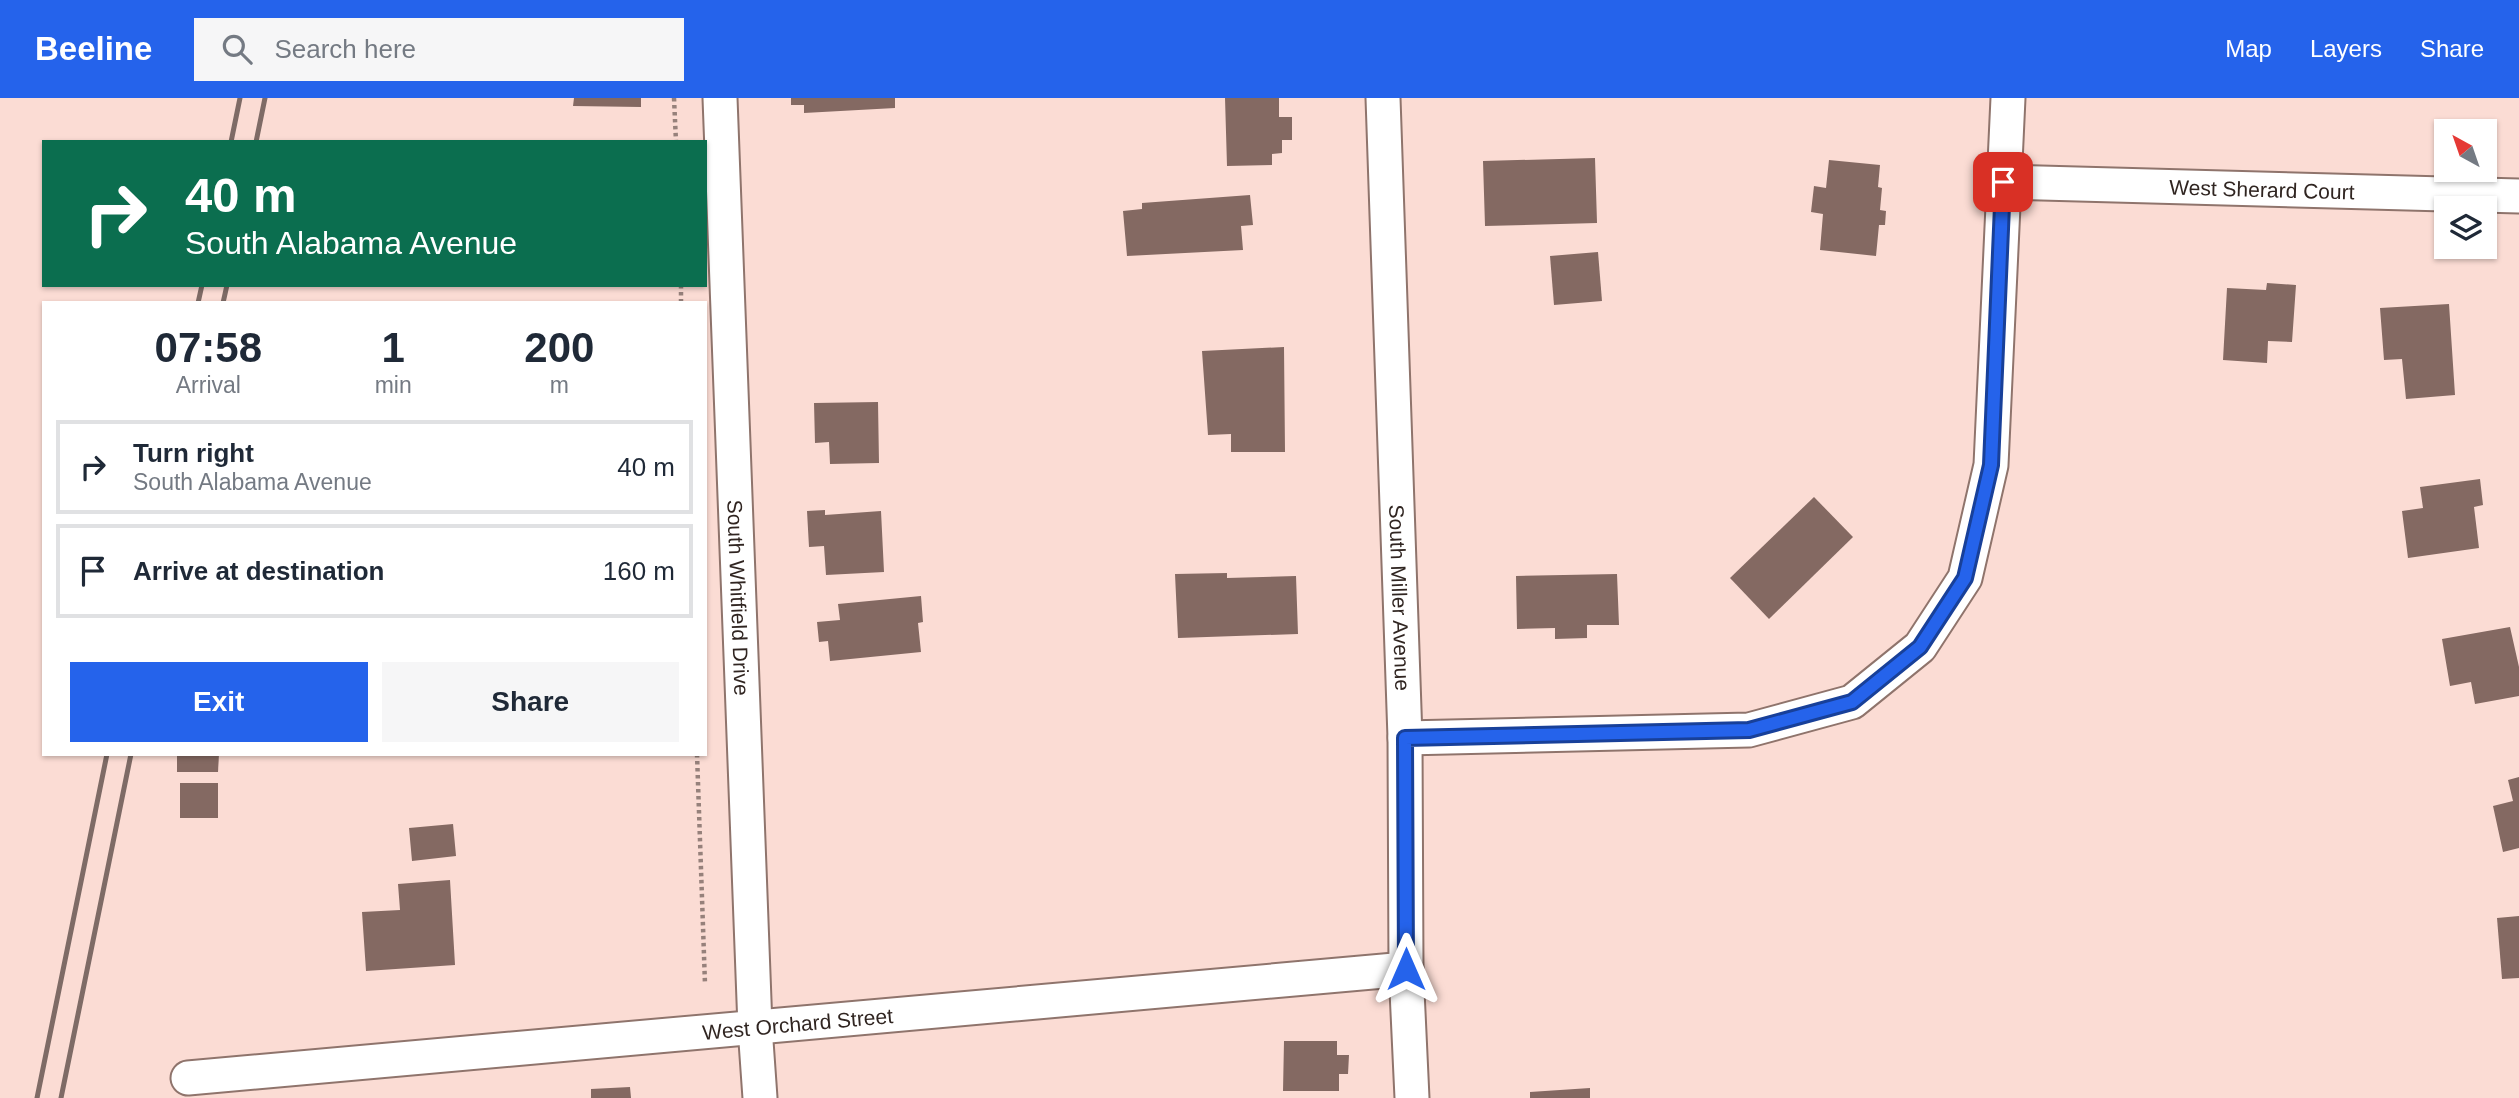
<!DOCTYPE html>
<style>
body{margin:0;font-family:Arial,sans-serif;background:#f6f6f7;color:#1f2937;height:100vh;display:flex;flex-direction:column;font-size:26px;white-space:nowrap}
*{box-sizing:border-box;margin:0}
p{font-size:23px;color:#747a83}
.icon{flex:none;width:38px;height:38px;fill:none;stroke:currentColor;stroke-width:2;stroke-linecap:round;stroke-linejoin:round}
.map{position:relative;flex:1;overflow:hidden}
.drawer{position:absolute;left:42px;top:203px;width:665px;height:455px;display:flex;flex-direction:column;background:#fff;border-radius:0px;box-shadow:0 2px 5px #0004}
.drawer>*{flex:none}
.top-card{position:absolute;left:42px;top:42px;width:665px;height:147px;border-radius:0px;box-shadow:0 2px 5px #0004;background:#0b6e4f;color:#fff;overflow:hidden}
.needle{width:46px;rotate:320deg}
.fabs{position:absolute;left:2434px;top:21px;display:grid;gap:14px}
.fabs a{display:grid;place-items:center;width:63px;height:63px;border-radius:0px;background:#fff;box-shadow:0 2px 5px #0004;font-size:35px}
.pin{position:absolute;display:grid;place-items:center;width:60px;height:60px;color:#fff;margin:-30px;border-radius:14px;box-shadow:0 4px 10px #0006}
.me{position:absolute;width:77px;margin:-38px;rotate:0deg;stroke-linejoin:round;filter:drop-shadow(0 0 5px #0008)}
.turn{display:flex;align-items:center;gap:24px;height:147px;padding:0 28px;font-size:32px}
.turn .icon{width:91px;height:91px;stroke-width:2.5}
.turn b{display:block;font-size:49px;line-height:60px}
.eta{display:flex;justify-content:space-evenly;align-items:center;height:119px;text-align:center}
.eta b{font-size:42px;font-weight:700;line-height:49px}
.button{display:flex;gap:14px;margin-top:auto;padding:14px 28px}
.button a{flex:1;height:80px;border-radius:0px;background:#2563eb;color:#fff;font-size:28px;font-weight:700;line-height:80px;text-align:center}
.button a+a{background:#f6f6f7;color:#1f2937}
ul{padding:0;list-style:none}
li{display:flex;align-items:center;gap:21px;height:94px;margin:0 14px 10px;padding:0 14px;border:4px solid #e0e1e3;border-radius:0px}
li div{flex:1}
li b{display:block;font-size:26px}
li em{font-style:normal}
header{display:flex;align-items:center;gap:42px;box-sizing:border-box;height:98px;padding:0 35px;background:#2563eb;color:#fff}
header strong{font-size:33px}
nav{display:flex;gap:38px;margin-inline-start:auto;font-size:24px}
.search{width:490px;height:63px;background:#f6f6f7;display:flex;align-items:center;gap:18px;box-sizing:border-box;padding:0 24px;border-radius:0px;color:#747a83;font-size:26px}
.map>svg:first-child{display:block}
.building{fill:#846962}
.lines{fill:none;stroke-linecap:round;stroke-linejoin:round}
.minor-casing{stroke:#8f746c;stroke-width:37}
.path{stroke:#96817b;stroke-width:4.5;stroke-dasharray:3.5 3.5;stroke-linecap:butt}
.minor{stroke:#fff;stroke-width:33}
.rail{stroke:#7e6b66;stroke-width:5}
.route-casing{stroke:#184099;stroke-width:18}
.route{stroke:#2563eb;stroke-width:12}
.labels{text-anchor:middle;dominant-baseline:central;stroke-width:7;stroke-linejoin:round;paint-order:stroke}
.street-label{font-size:21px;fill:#302521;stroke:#fbdcd4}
</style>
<header>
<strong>Beeline</strong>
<div class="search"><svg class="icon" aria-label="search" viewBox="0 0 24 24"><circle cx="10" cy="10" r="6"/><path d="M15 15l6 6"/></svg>Search here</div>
<nav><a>Map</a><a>Layers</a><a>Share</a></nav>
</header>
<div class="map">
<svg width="2519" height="1000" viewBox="0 0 2519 1000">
<rect width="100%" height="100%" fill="#fbdcd4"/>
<g class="building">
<path d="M 574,0 L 641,0 L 641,9 L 573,8 Z"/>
<path d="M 791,0 L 895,0 L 895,10 L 804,15 L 804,7 L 791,7 Z"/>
<path d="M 1225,0 L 1279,0 L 1279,19 L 1292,19 L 1292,42 L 1282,42 L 1282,55 L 1272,56 L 1272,67 L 1227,68 Z"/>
<path d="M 1595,60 L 1597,125 L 1485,128 L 1483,63 Z"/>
<path d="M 1829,62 L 1880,67 L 1878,89 L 1882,90 L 1880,112 L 1886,113 L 1885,127 L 1879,127 L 1876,158 L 1820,152 L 1823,116 L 1811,114 L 1814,88 L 1826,90 Z"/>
<path d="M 1250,97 L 1253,127 L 1241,128 L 1243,152 L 1127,158 L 1123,113 L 1142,111 L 1142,105 Z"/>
<path d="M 1598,154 L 1602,203 L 1554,207 L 1550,158 Z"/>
<path d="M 2267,185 L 2296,187 L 2292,244 L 2268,243 L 2267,265 L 2223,262 L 2227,190 L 2266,192 Z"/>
<path d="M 2449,206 L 2455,297 L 2406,301 L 2402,261 L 2384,262 L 2380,210 Z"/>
<path d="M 1284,249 L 1285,354 L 1231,354 L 1231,336 L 1208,337 L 1202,253 Z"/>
<path d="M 878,304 L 879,365 L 830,366 L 829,344 L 815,345 L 814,305 Z"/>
<path d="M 2480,381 L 2483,407 L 2474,409 L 2479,450 L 2408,460 L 2402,413 L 2423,410 L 2420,389 Z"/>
<path d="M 1814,399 L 1853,439 L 1769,521 L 1730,480 Z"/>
<path d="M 825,412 L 825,417 L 881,413 L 884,474 L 826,477 L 824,448 L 809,449 L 807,413 Z"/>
<path d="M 1227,475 L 1227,480 L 1296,478 L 1298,536 L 1178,540 L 1175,476 Z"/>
<path d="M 1617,476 L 1619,527 L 1587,527 L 1587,540 L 1555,541 L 1555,530 L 1517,531 L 1516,478 Z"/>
<path d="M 921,498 L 923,524 L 918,525 L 921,554 L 830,563 L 828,543 L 819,544 L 817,524 L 840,522 L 838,506 Z"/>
<path d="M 2510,529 L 2519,569 L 2519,598 L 2475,606 L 2471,584 L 2450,588 L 2442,541 Z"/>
<path d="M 177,656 L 219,656 L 218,674 L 177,674 Z"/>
<path d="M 2519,679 L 2519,750 L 2503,754 L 2493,708 L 2513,703 L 2508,682 Z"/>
<rect x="180" y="685" width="38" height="35"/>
<path d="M 453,726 L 456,758 L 412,763 L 409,730 Z"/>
<path d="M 450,782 L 455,867 L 366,873 L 362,814 L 400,812 L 398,786 Z"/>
<path d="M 2519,818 L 2519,880 L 2502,881 L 2497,820 Z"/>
<path d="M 1284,943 L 1337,943 L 1337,957 L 1349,957 L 1348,976 L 1339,976 L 1339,993 L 1283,993 Z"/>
<path d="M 630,989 L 631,1000 L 591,1000 L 591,991 Z"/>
<path d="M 1590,990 L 1590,1000 L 1530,1000 L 1530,994 Z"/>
</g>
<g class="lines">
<g class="minor-casing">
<g id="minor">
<path id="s1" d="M 720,0 L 755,929 L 760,1000"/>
<path id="s2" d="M 1383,0 L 1405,640 L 1406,871 L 1412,1000"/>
<path id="s3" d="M 2003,84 L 2519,98"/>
<path d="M 1405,640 L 1749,632 L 1852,604 L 1920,549 L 1965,480 L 1991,367 L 2008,0"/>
<path id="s4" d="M 188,980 L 1406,871"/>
</g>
</g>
<g class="path">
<path d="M 674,0 L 676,44"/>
<path d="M 681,187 L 681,205"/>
<path d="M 697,656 L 705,886"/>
</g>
<use href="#minor" class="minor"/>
<g class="rail">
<path d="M 231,44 L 240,0"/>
<path d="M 256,44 L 265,0"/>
<path d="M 198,205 L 202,187"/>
<path d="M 223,205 L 227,187"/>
<path d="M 37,1000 L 107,656"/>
<path d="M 61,1000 L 131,656"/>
</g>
</g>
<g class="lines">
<g class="route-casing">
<path id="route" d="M 1406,871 L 1405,640 L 1749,632 L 1852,604 L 1920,549 L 1965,480 L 1991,367 L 2003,84"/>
</g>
<use href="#route" class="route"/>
</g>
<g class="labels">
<g class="street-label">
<text stroke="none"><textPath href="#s3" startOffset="259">West Sherard Court</textPath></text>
<text stroke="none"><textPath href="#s1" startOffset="500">South Whitfield Drive</textPath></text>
<text stroke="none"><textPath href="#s2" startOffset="500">South Miller Avenue</textPath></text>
<text stroke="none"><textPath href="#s4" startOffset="612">West Orchard Street</textPath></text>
</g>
</g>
</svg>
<div class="fabs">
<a><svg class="needle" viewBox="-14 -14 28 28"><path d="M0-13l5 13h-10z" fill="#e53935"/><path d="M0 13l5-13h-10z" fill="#747a83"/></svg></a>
<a><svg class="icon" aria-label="layers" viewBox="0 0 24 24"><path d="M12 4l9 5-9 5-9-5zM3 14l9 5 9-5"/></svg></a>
</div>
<div class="pin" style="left:2003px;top:84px;background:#d93025"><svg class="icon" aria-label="arrive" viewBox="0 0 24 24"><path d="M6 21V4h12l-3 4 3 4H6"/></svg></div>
<svg class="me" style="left:1406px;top:871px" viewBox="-20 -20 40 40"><path d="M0-17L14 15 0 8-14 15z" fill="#2563eb" stroke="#fff" stroke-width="4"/></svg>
<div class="top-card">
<div class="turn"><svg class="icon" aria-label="right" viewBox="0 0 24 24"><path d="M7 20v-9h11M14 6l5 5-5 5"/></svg><div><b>40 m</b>South Alabama Avenue</div></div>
</div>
<section class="drawer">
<div class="eta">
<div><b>07:58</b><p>Arrival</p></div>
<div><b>1</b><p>min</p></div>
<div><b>200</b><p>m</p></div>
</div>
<ul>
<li><svg class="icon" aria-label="right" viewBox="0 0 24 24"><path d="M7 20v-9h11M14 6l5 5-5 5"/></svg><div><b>Turn right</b><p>South Alabama Avenue</p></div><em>40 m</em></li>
<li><svg class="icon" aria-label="arrive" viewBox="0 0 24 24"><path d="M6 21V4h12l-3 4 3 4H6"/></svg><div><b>Arrive at destination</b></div><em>160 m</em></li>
</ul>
<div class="button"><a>Exit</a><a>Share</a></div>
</section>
</div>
